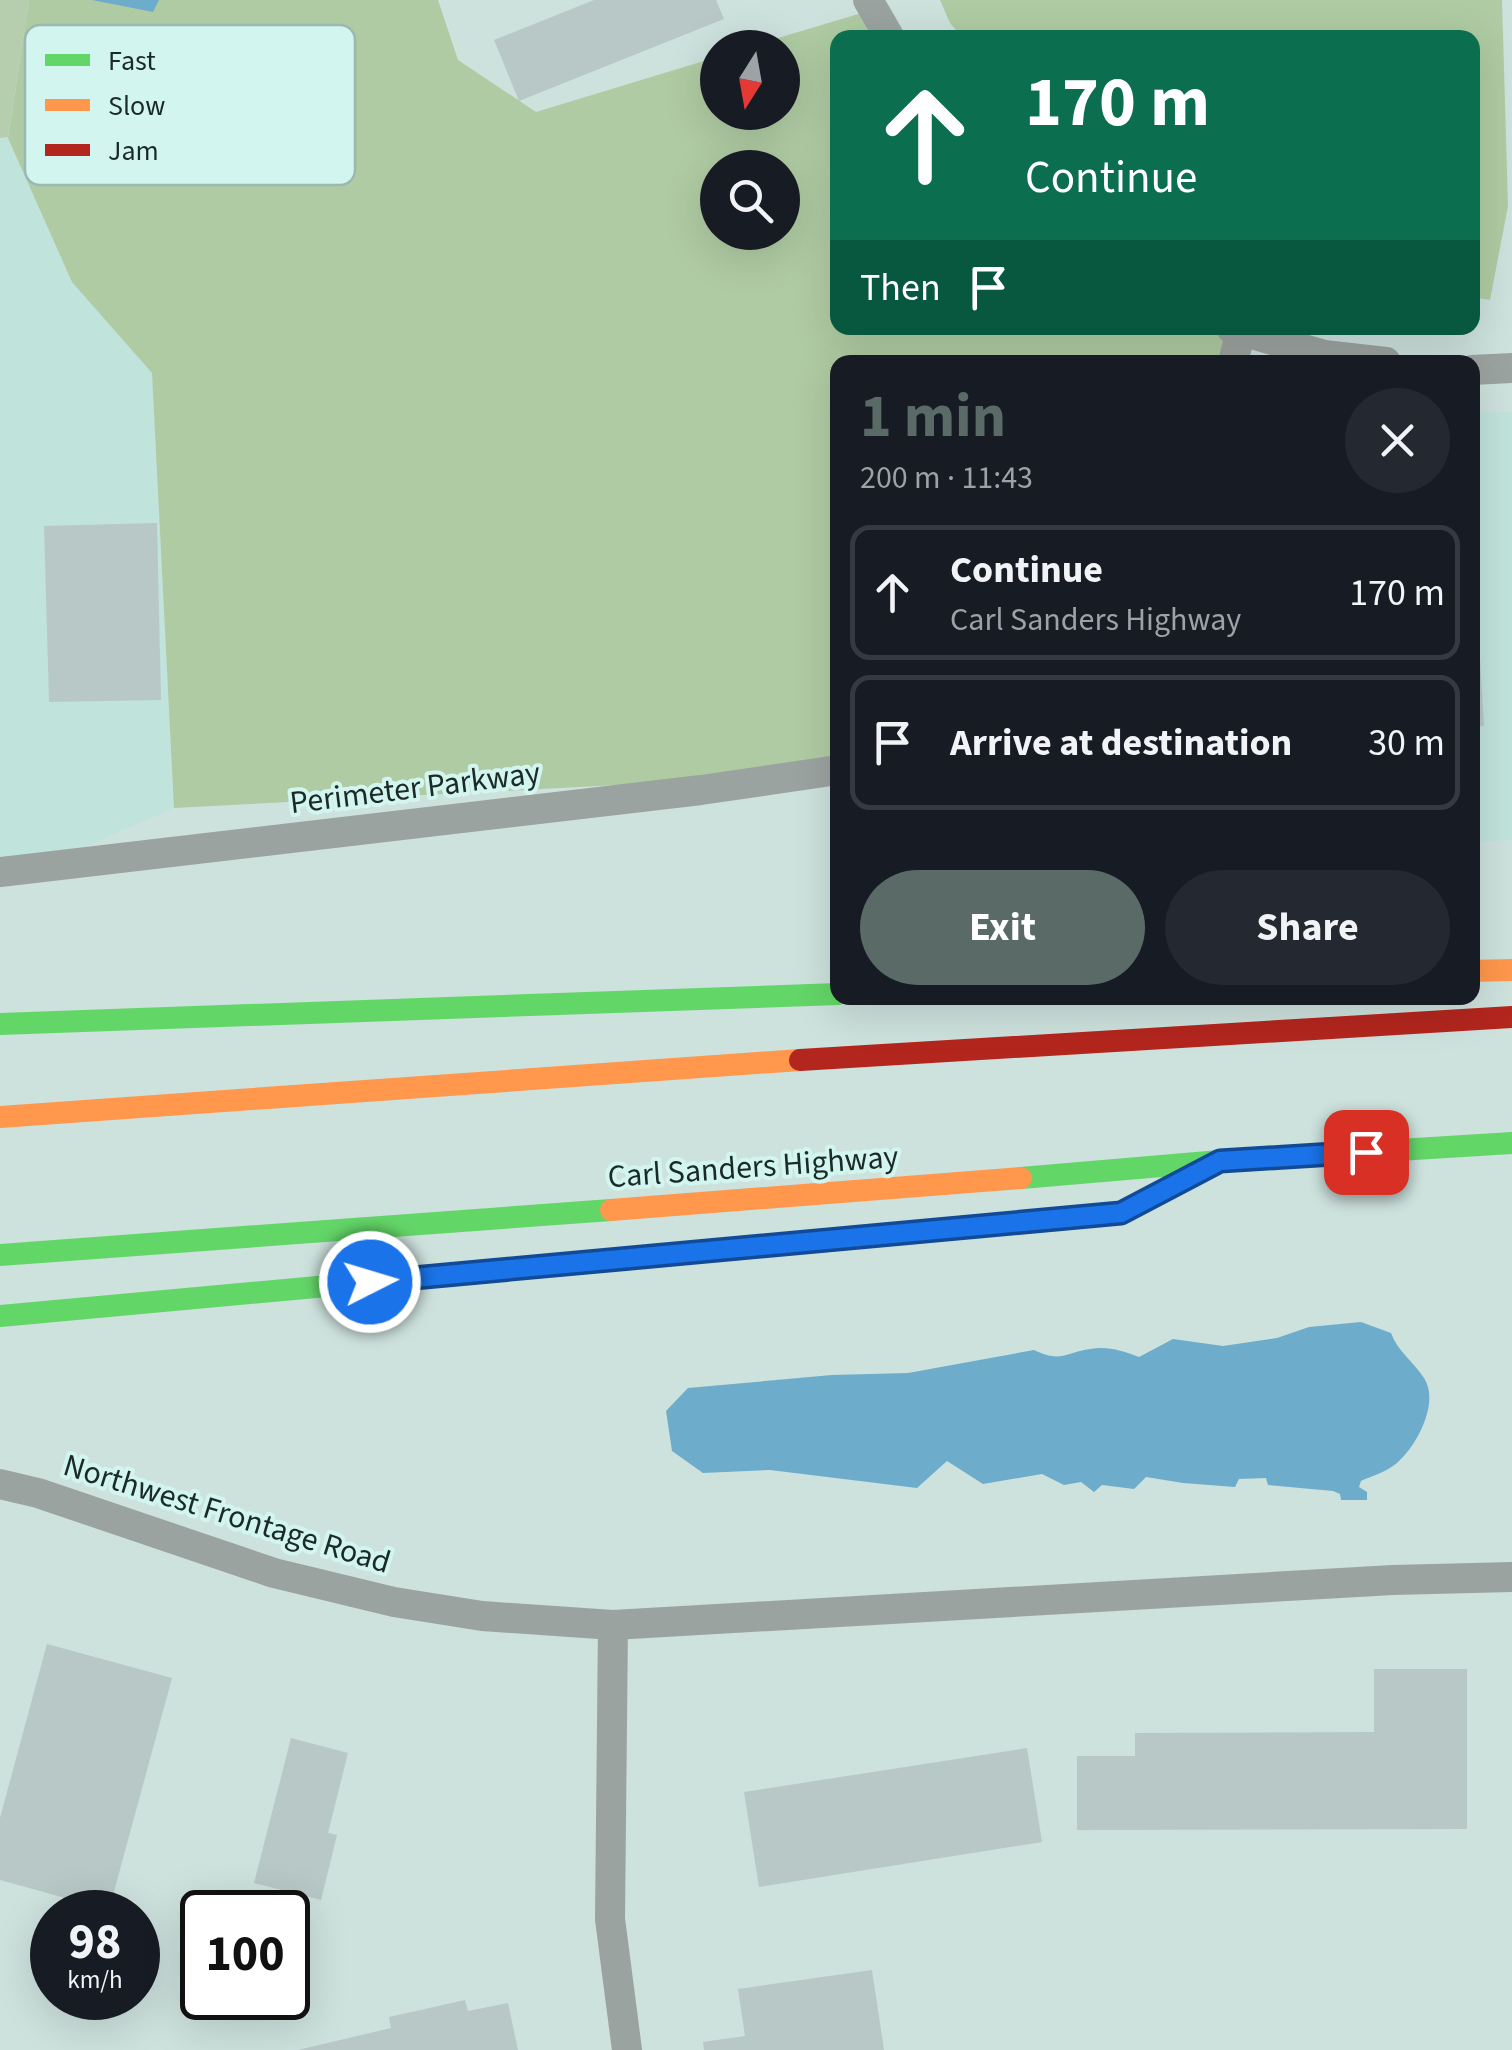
<!DOCTYPE html>
<meta charset="utf-8">
<style>
body{margin:0;font-family:"Source Sans 3",sans-serif;background:#242831;color:#f1f3f6;height:100vh;display:flex;flex-direction:column;font-size:38px;white-space:nowrap}
*{box-sizing:border-box;margin:0}
p{font-size:32px;color:#9ea1a6}
.icon{flex:none;width:55px;height:55px;fill:none;stroke:currentColor;stroke-width:2;stroke-linecap:round;stroke-linejoin:round}
.map{position:relative;flex:1;overflow:hidden}
.panel{position:absolute;left:830px;top:355px;width:650px;height:650px;display:flex;flex-direction:column;background:#171b24;border-radius:20px;box-shadow:0 10px 40px #0002}
.panel>*{flex:none}
.guide{position:absolute;left:830px;top:30px;width:650px;height:305px;border-radius:20px;box-shadow:0 10px 40px #0002;background:#0b6e4f;color:#fff;overflow:hidden}
.needle{width:65px;rotate:191deg}
.fabs{position:absolute;left:700px;top:30px;display:grid;gap:20px}
.fabs a{display:grid;place-items:center;width:100px;height:100px;border-radius:50%;background:#171b24;box-shadow:0 10px 40px #0002;font-size:50px}
.speed{position:absolute;left:30px;top:1890px;display:flex;gap:20px;font-size:50px;font-weight:700;text-align:center}
.speed>*{display:grid;place-content:center;width:130px;height:130px;border-radius:50%;background:#171b24;box-shadow:0 10px 40px #0002;line-height:1}
.speed small{font-size:25px;font-weight:400}
.speed .limit{border:5px solid #111;border-radius:15px;background:#fff;color:#111}
.pin{position:absolute;display:grid;place-items:center;width:85px;height:85px;color:#fff;margin:-42px;border-radius:20px;box-shadow:0 5px 15px #0006}
.me{position:absolute;width:110px;margin:-55px;rotate:85deg;stroke-linejoin:round;filter:drop-shadow(0 0 8px #0008)}
.turn{display:flex;align-items:center;gap:35px;height:210px;padding:0 30px;font-size:45px}
.turn .icon{width:130px;height:130px;stroke-width:2.5}
.turn b{display:block;font-size:70px;line-height:85px}
.then{display:flex;align-items:center;height:95px;padding:0 30px;background:#0003;gap:20px;font-size:38px}
.round{display:grid;place-items:center;flex:none;width:105px;height:105px;border-radius:52px;background:#242831}
.headline{display:flex;align-items:center;justify-content:space-between;height:170px;padding:0 30px}
h1{font-size:60px;font-weight:700;line-height:75px;color:#5a6a67}
.action{display:flex;gap:20px;margin-top:auto;padding:20px 30px}
.action a{flex:1;height:115px;border-radius:60px;background:#5a6a67;color:#fff;font-size:40px;font-weight:700;line-height:115px;text-align:center}
.action a+a{background:#242831;color:#f1f3f6}
ul{padding:0;list-style:none}
li{display:flex;align-items:center;gap:30px;height:135px;margin:0 20px 15px;padding:0 10px;border:5px solid #363941;border-radius:20px}
li div{flex:1}
li b{display:block;font-size:38px}
li em{font-style:normal}
.map>svg:first-child{display:block}
.built{fill:#c0e3dc}
.green{fill:#b6ceae}
.forest{fill:#afcba3;fill-rule:evenodd}
.water{fill:#6dadcb}
.building{fill:#b8c8c7}
.lines{fill:none;stroke-linecap:round;stroke-linejoin:round}
.street{stroke:#9ba3a0;stroke-width:30}
.fast{stroke:#63d668;stroke-width:22}
.slow{stroke:#ff974d;stroke-width:22}
.jam{stroke:#b3261e;stroke-width:22}
.route-casing{stroke:#114b97;stroke-width:25}
.route{stroke:#1a73e8;stroke-width:18}
.labels{text-anchor:middle;dominant-baseline:central;stroke-width:8;stroke-linejoin:round;paint-order:stroke}
.street-label{font-size:32px;fill:#1c2a27;stroke:#d2f6ef}
.key{fill:#d2f6ef;stroke:#9bb9b3;stroke-width:2.5}
.key-label{font-size:28px;fill:#1c2a27}
</style>
<div class="map">
<svg width="1512" height="2050" viewBox="0 0 1512 2050">
<rect width="100%" height="100%" fill="#cde1dd"/>
<g class="built">
<path d="M 8,137 L 72,282 L 152,373 L 174,808 L 33,869 L 0,872 L 0,138 Z"/>
<path d="M 1512,412 L 1512,840 L 1473,842 L 1472,413 Z"/>
</g>
<path class="green" d="M 0,0 L 29,0 L 8,137 L 0,138 Z"/>
<g class="forest">
<path d="M 29,0 L 438,0 L 458,60 L 536,112 L 717,57 L 718,112 L 782,112 L 782,48 L 748,47 L 872,10 L 895,37 L 838,38 L 838,328 L 1235,328 L 1230,362 L 838,362 L 837,768 L 675,782 L 174,808 L 152,373 L 72,282 L 8,138 ZM 718,168 L 782,168 L 782,232 L 718,232 Z"/>
<path d="M 940,0 L 1502,0 L 1508,206 L 1490,300 L 1473,297 L 1472,38 L 962,37 L 950,23 Z"/>
</g>
<g class="water">
<path d="M 92,0 L 159,0 L 153,12 Z"/>
<path d="M 1361,1322 L 1391,1333 C 1398,1352 1413,1361 1424,1378 C 1440,1402 1417,1446 1397,1463 C 1388,1471 1372,1476 1361,1481 L 1359,1487 L 1367,1492 L 1367,1500 L 1341,1500 L 1340,1494 L 1333,1491 L 1268,1485 L 1266,1478 L 1239,1479 L 1235,1487 L 1183,1483 L 1146,1477 L 1134,1489 L 1102,1485 L 1094,1492 L 1081,1482 L 1064,1485 L 1042,1474 L 983,1484 L 947,1461 L 917,1488 L 770,1470 L 703,1473 L 672,1451 L 666,1411 L 688,1388 L 832,1375 L 908,1373 L 1034,1350 C 1062,1363 1063,1353 1090,1349 C 1108,1346 1123,1351 1139,1357 L 1173,1339 L 1223,1346 L 1277,1338 L 1309,1327 Z"/>
</g>
<g class="building">
<path d="M 594,0 L 716,0 L 724,19 L 519,101 L 494,40 Z"/>
<path d="M 157,523 L 161,700 L 49,702 L 44,526 Z"/>
<path d="M 1472,573 L 1475,573 L 1484,726 L 1472,727 Z"/>
<path d="M 47,1644 L 172,1678 L 109,1910 L 0,1880 L 0,1818 Z"/>
<path d="M 1374,1669 L 1467,1669 L 1467,1829 L 1077,1830 L 1077,1756 L 1135,1756 L 1135,1733 L 1374,1732 Z"/>
<path d="M 291,1738 L 348,1753 L 328,1833 L 337,1835 L 321,1900 L 254,1883 Z"/>
<path d="M 1027,1748 L 1042,1842 L 759,1887 L 744,1792 Z"/>
<path d="M 872,1970 L 884,2050 L 704,2050 L 703,2042 L 745,2036 L 738,1989 Z"/>
<path d="M 465,2000 L 468,2011 L 508,2003 L 518,2050 L 298,2050 L 391,2028 L 389,2017 Z"/>
</g>
<g class="lines">
<g class="street">
<path d="M 868,0 L 890,38"/>
<path d="M 1231,328 L 1324,355 L 1386,362"/>
<path d="M 1233,362 L 1241,331"/>
<path d="M 1472,370 L 1512,368"/>
<path d="M 0,872 L 701,790 L 838,770"/>
<path d="M 0,1484 L 38,1493 L 274,1573 L 394,1602 L 482,1616 L 613,1625 L 1393,1580 L 1512,1577"/>
<path d="M 613,1625 L 610,1919 L 627,2050"/>
</g>
<g class="fast">
<path d="M 0,1024 L 838,994"/>
<path d="M 1021,1178 L 1220,1161 L 1512,1143"/>
<path d="M 0,1255 L 611,1210"/>
<path d="M 0,1316 L 666,1255"/>
</g>
<g class="slow">
<path d="M 1472,971 L 1512,970"/>
<path d="M 0,1117 L 800,1060"/>
<path d="M 611,1210 L 1021,1178"/>
<path d="M 666,1255 L 1121,1213 L 1197,1173"/>
</g>
<path class="jam" d="M 800,1060 L 1512,1017"/>
</g>
<g class="lines">
<g class="route-casing">
<path id="route" d="M 370,1282 L 1121,1213 L 1220,1161 L 1366,1152"/>
</g>
<use href="#route" class="route"/>
</g>
<g class="labels">
<g class="street-label">
<text transform="translate(415 788) rotate(-7)">Perimeter Parkway</text>
<text transform="translate(753 1167) rotate(-4)">Carl Sanders Highway</text>
<text transform="translate(227 1514) rotate(17)">Northwest Frontage Road</text>
</g>
</g>
<rect x="25" y="25" width="330" height="160" rx="15" class="key"/>
<rect x="45" y="54" width="45" height="12" fill="#63d668"/>
<rect x="45" y="99" width="45" height="12" fill="#ff974d"/>
<rect x="45" y="144" width="45" height="12" fill="#b3261e"/>
<g class="key-label">
<text x="108" y="70">Fast</text>
<text x="108" y="115">Slow</text>
<text x="108" y="160">Jam</text>
</g>
</svg>
<div class="fabs">
<a><svg class="needle" viewBox="-14 -14 28 28"><path d="M0-13l5 13h-10z" fill="#e53935"/><path d="M0 13l5-13h-10z" fill="#9ea1a6"/></svg></a>
<a><svg class="icon" aria-label="search" viewBox="0 0 24 24"><circle cx="10" cy="10" r="6"/><path d="M15 15l6 6"/></svg></a>
</div>
<div class="speed"><div>98<small>km/h</small></div><div class="limit">100</div></div>
<div class="pin" style="left:1366px;top:1152px;background:#d93025"><svg class="icon" aria-label="arrive" viewBox="0 0 24 24"><path d="M6 21V4h12l-3 4 3 4H6"/></svg></div>
<svg class="me" style="left:370px;top:1282px" viewBox="-20 -20 40 40"><circle r="17" fill="#1a73e8" stroke="#fff" stroke-width="3"/><path d="M0-11L8 9 0 5-8 9z" fill="#fff"/></svg>
<div class="guide">
<div class="turn"><svg class="icon" aria-label="ahead" viewBox="0 0 24 24"><path d="M12 20V5M6 11l6-6 6 6"/></svg><div><b>170 m</b>Continue</div></div>
<div class="then">Then<svg class="icon" aria-label="arrive" viewBox="0 0 24 24"><path d="M6 21V4h12l-3 4 3 4H6"/></svg></div>
</div>
<section class="panel">
<div class="headline"><div><h1>1 min</h1><p>200 m · 11:43</p></div><a class="round"><svg class="icon" aria-label="close" viewBox="0 0 24 24"><path d="M6 6l12 12M18 6L6 18"/></svg></a></div>
<ul>
<li><svg class="icon" aria-label="ahead" viewBox="0 0 24 24"><path d="M12 20V5M6 11l6-6 6 6"/></svg><div><b>Continue</b><p>Carl Sanders Highway</p></div><em>170 m</em></li>
<li><svg class="icon" aria-label="arrive" viewBox="0 0 24 24"><path d="M6 21V4h12l-3 4 3 4H6"/></svg><div><b>Arrive at destination</b></div><em>30 m</em></li>
</ul>
<div class="action"><a>Exit</a><a>Share</a></div>
</section>
</div>
